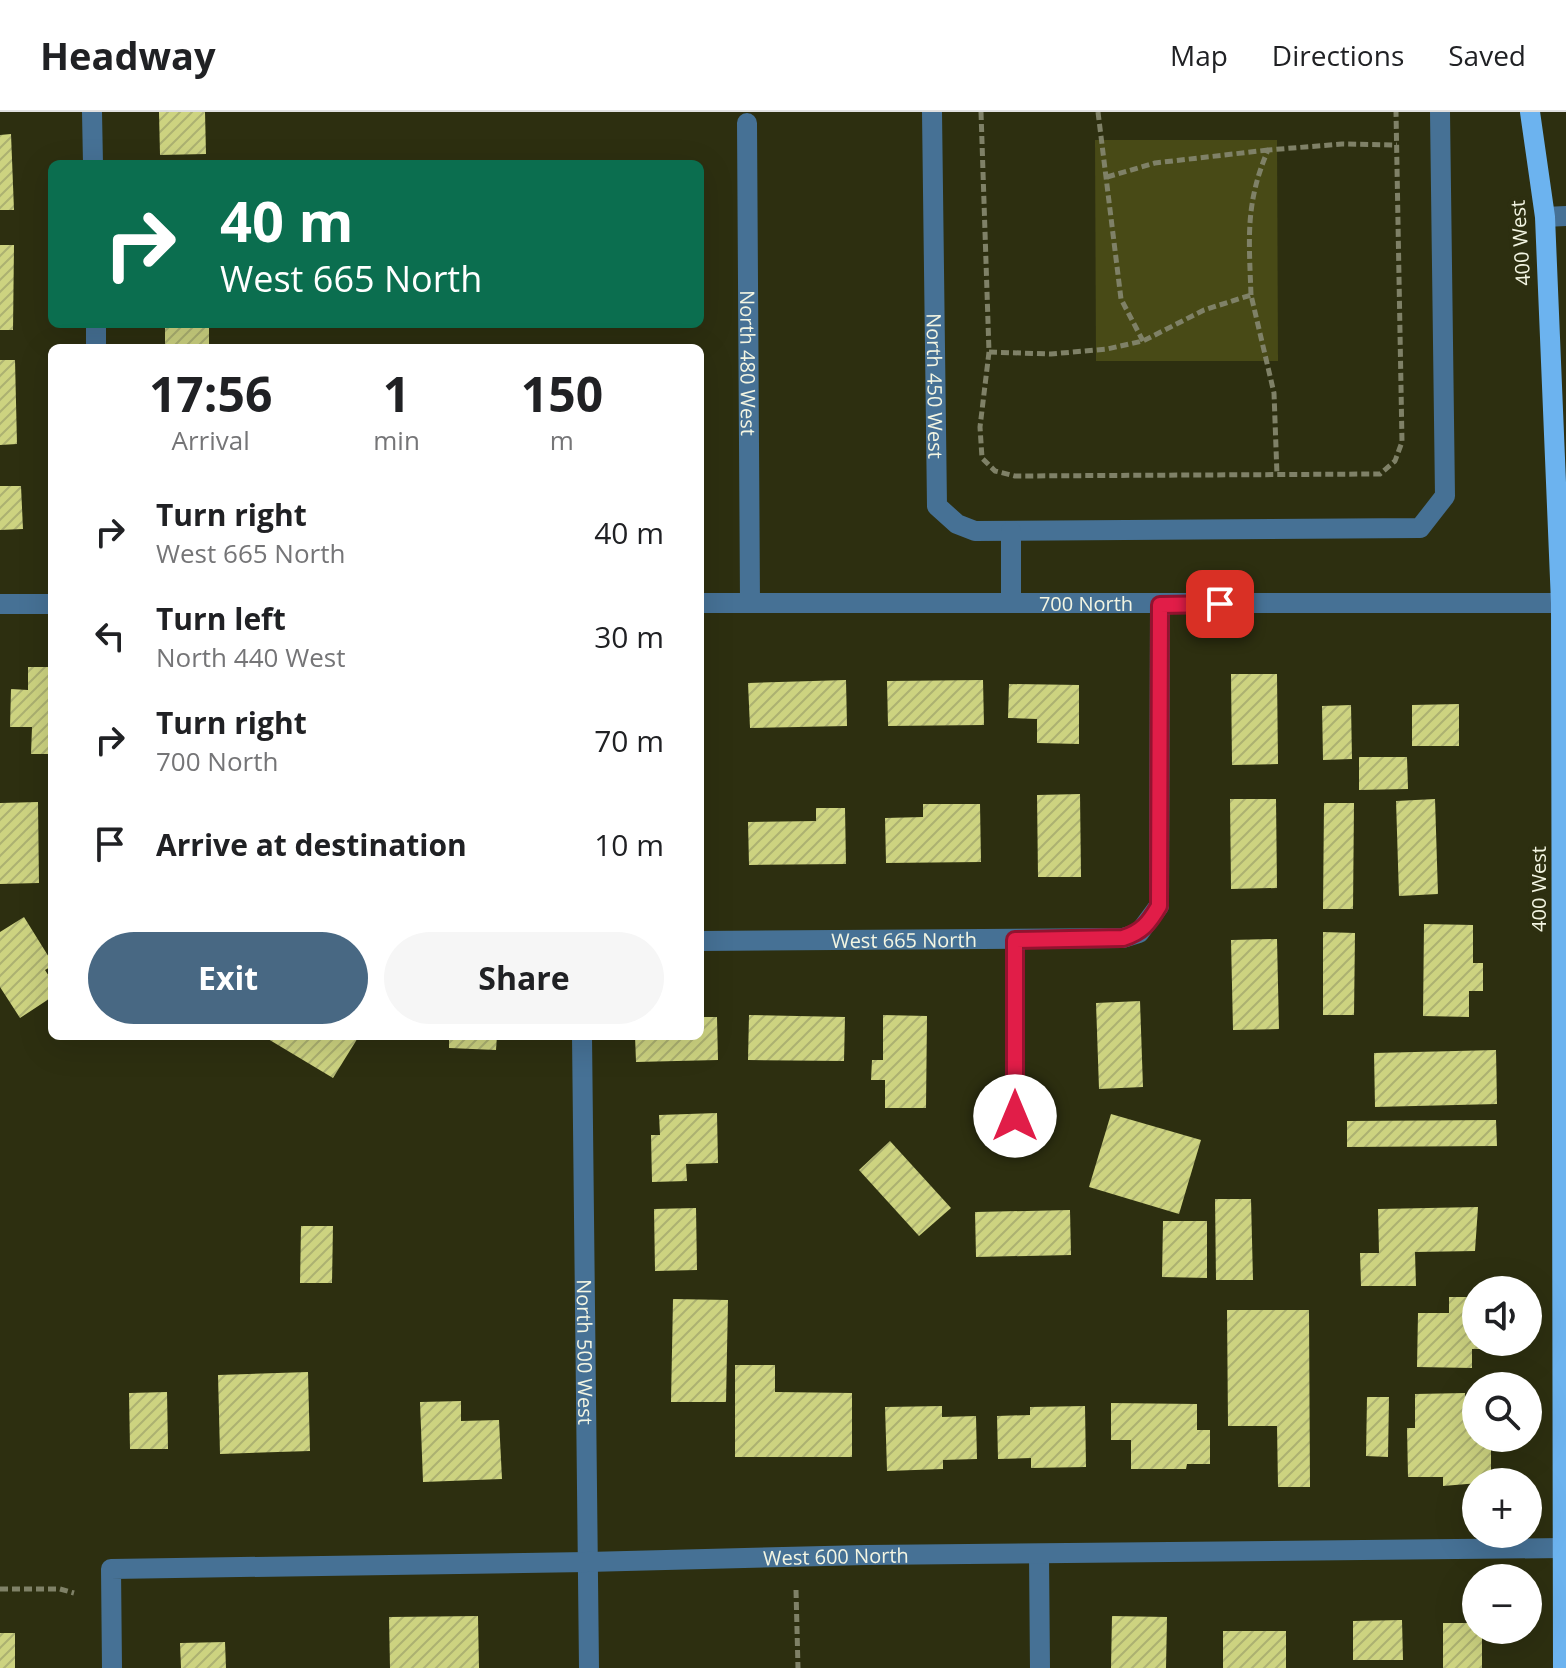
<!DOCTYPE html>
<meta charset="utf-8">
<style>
body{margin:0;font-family:"Open Sans",sans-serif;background:#f6f6f6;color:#202124;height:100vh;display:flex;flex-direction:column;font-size:30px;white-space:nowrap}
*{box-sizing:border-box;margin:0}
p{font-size:26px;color:#757577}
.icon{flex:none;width:44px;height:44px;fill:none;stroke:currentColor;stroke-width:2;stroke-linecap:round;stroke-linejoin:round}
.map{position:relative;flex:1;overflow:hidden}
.side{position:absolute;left:48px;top:232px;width:656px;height:696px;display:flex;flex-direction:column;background:#fff;border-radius:12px;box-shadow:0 8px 32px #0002}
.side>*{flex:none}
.top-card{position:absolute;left:48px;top:48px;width:656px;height:168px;border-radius:12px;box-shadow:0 8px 32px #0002;background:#0b6e4f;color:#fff;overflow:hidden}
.controls{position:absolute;left:1462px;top:1164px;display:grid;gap:16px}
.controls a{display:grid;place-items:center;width:80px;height:80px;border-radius:50%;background:#fff;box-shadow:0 8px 32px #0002;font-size:40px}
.pin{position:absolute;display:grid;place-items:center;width:68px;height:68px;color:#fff;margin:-34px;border-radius:16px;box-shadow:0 4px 12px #0006}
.me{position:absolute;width:88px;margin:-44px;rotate:0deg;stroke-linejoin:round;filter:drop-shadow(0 0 6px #0008)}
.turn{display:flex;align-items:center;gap:28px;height:168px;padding:0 40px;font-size:36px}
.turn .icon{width:104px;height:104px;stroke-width:2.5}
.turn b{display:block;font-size:56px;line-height:68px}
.eta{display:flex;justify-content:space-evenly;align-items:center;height:136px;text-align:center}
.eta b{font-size:48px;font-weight:700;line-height:56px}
.cta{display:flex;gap:16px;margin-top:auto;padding:16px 40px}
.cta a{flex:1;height:92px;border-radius:48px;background:#486883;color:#fff;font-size:32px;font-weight:700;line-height:92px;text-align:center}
.cta a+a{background:#f6f6f6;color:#202124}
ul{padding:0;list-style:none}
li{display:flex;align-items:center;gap:24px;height:104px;padding:0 40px}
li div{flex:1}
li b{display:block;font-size:30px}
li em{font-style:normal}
header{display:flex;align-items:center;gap:48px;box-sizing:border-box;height:112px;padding:0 40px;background:#fff;border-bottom:2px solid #e0e0e0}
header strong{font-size:38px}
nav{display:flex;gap:44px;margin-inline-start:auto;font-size:28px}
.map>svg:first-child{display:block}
.green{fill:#484a16}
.building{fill:url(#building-hatch)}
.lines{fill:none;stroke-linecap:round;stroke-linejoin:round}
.path{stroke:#7f8167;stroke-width:5;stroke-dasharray:8 4;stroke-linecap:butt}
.minor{stroke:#467195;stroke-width:20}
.major{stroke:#6cb3ef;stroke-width:20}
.route-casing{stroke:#92132f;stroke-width:20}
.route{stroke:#e11d48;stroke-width:14}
.labels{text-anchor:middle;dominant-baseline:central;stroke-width:8;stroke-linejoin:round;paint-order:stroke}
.street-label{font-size:20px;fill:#f3f5e2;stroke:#2d2f10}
</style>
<header>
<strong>Headway</strong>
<nav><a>Map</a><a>Directions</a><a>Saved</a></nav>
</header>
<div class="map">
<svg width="1566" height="1556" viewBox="0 0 1566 1556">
<defs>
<pattern id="building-hatch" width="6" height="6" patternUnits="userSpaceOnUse" patternTransform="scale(2)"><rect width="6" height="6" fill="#cdd380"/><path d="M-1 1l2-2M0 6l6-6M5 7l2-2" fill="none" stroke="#acb171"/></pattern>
</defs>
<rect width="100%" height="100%" fill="#2d2f10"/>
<path class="green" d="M 1095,28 L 1277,28 L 1278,249 L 1096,249 Z"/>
<g class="building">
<path d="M 159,0 L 205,0 L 206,42 L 160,43 Z"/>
<path d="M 11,22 L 14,98 L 0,98 L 0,23 Z"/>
<path d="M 0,133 L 14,133 L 13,218 L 0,218 Z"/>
<rect x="165" y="214" width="44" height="22"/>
<path d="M 0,248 L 15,248 L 17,332 L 0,333 Z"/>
<path d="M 0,374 L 21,374 L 23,417 L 0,418 Z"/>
<path d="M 28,555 L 52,555 L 52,642 L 31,642 L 32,615 L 10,615 L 11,577 L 28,578 Z"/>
<path d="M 1231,562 L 1277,562 L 1278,652 L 1232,653 Z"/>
<path d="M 846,568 L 847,614 L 750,616 L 748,571 Z"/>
<path d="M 983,568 L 984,613 L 888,614 L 887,569 Z"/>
<path d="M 1009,572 L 1079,573 L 1079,632 L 1037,631 L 1037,607 L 1008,606 Z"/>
<path d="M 1459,592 L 1459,634 L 1412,634 L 1412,593 Z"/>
<path d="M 1351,593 L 1352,647 L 1323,648 L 1322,594 Z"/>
<path d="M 1359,645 L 1407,645 L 1408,677 L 1359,678 Z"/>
<path d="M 1080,682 L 1081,765 L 1038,765 L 1037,683 Z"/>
<path d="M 1230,687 L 1276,687 L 1277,776 L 1231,777 Z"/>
<path d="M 1435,687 L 1438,782 L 1399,784 L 1396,689 Z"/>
<path d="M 38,690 L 39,771 L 0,772 L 0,691 Z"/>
<path d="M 1324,691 L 1354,691 L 1353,797 L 1323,797 Z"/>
<path d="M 923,692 L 980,692 L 981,750 L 886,751 L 885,706 L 923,705 Z"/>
<path d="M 816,696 L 845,696 L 846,752 L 749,753 L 748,710 L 816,709 Z"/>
<path d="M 24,805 L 52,850 L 52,854 L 45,858 L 52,869 L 52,885 L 20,906 L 0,875 L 0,820 Z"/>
<path d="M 1424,812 L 1473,813 L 1473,851 L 1483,851 L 1483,879 L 1469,879 L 1469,905 L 1423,904 Z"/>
<path d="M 1323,820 L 1355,821 L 1354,903 L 1323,903 Z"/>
<path d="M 1277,827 L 1279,917 L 1233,918 L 1231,828 Z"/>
<path d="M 1140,889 L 1143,975 L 1099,977 L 1096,891 Z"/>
<path d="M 749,903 L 845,905 L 844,949 L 748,948 Z"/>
<path d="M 883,903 L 927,904 L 926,996 L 885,996 L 885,968 L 871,968 L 872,948 L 883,948 Z"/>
<path d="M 700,905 L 717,905 L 718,948 L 636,950 L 635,924 L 700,924 Z"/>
<path d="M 118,924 L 184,924 L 184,928 L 118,927 Z"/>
<path d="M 263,924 L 359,924 L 333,966 Z"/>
<path d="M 449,924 L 497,924 L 496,938 L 449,936 Z"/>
<path d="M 1496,938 L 1497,992 L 1375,995 L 1374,941 Z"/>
<path d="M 717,1001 L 718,1051 L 686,1052 L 687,1069 L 652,1070 L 651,1023 L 660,1023 L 659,1003 Z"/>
<path d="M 1111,1002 L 1201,1028 L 1179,1102 L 1089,1075 Z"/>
<path d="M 1496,1008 L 1497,1034 L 1347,1035 L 1347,1009 Z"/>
<path d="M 890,1029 L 951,1096 L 919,1124 L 859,1058 Z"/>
<path d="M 1215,1087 L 1251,1087 L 1253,1168 L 1216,1168 Z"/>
<path d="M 1478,1095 L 1475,1139 L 1415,1140 L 1416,1174 L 1361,1174 L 1360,1141 L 1379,1141 L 1378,1097 Z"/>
<path d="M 696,1096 L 697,1158 L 655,1159 L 654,1097 Z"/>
<path d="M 1070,1098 L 1071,1143 L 976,1145 L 975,1100 Z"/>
<path d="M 1163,1109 L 1207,1109 L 1207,1166 L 1162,1165 Z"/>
<path d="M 301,1114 L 333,1114 L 332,1171 L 300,1171 Z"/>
<path d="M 1449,1185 L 1476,1185 L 1476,1230 L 1486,1230 L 1486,1237 L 1472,1237 L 1472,1256 L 1417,1255 L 1418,1201 L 1449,1201 Z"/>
<path d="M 673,1187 L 728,1188 L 726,1290 L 671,1290 Z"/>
<path d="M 1227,1198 L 1309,1198 L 1310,1375 L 1278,1375 L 1277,1314 L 1228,1314 Z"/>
<path d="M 735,1253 L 775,1253 L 775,1280 L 852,1281 L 852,1345 L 735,1345 Z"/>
<path d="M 308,1260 L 310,1339 L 220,1342 L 218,1263 Z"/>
<path d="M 167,1280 L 168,1337 L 130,1337 L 129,1281 Z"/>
<path d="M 1465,1281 L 1465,1290 L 1476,1290 L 1476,1326 L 1498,1326 L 1499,1338 L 1491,1338 L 1491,1370 L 1443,1374 L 1443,1365 L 1408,1365 L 1407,1316 L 1415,1316 L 1415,1282 Z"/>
<path d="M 1367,1285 L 1389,1285 L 1388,1345 L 1366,1344 Z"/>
<path d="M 461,1289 L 461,1309 L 499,1308 L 502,1367 L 423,1370 L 420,1290 Z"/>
<path d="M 1111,1291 L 1197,1292 L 1197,1318 L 1210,1318 L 1210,1352 L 1187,1352 L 1186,1357 L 1131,1357 L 1131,1328 L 1111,1328 Z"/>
<path d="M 942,1294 L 942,1305 L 976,1304 L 977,1347 L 943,1348 L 943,1357 L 887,1359 L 885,1295 Z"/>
<path d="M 1085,1294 L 1086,1355 L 1031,1356 L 1031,1346 L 998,1347 L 997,1304 L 1030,1303 L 1030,1295 Z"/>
<path d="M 478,1504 L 479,1556 L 390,1556 L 389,1505 Z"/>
<path d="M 1112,1504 L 1167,1505 L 1166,1556 L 1111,1556 Z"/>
<path d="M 1402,1508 L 1403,1548 L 1353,1548 L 1353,1509 Z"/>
<path d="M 1443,1511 L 1476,1511 L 1476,1518 L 1482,1518 L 1482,1556 L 1443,1556 Z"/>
<rect x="1223" y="1519" width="63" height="37"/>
<rect x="0" y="1521" width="15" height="35"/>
<path d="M 225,1530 L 226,1556 L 181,1556 L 180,1531 Z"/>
</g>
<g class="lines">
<g class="path">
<path d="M 981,0 L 989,240 L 980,315 L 982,346 L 995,359 L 1015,364 L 1380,362 L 1395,349 L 1402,330 L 1396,0"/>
<path d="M 1098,0 L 1121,187 L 1143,229"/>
<path d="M 1107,65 L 1155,51 L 1268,38"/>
<path d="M 1251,183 C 1249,126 1245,92 1268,38 L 1342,32 L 1397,33"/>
<path d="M 989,240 L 1051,242 L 1107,237 L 1143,229 L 1204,198 L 1251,183 L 1274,281 L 1277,363"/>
<path d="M 0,1477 L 60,1477 L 74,1481"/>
<path d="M 796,1478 L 798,1556"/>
</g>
<g class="minor">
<path d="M 92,0 L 93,52"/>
<path id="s1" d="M 932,0 L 937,394 L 957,412 L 975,419 L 1420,416 L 1445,384 L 1440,0"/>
<path id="s2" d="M 747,11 L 750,491"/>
<path d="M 1545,105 L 1566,104"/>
<path d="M 96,212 L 96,236"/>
<path d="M 1011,419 L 1011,491"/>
<path id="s3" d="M 700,491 L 1566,491"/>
<path d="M 0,492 L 52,492"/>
<path d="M 1015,828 L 1015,1004"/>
<path id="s4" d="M 700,829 L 1123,826 L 1139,821 L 1159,794 L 1160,493"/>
<path id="s5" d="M 582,924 L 589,1556"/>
<path d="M 1039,1443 L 1040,1556"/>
<path id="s6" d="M 112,1556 L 111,1457 L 587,1450 L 866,1443 L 1562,1436"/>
</g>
<path class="major" d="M 1530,0 L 1545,105 L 1561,491 L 1563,1556"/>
</g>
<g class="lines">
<g class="route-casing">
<path id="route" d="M 1015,1004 L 1015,828 L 1123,826 C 1142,820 1149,811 1159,794 L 1160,493 L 1220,492"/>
</g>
<use href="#route" class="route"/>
</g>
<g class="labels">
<g class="street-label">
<text transform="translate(1520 131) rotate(-94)">400 West</text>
<text stroke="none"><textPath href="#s2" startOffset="240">North 480 West</textPath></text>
<text stroke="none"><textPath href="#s1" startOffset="274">North 450 West</textPath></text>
<text stroke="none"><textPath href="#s3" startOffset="386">700 North</textPath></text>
<text transform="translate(1538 777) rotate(-90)">400 West</text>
<text stroke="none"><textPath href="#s4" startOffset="204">West 665 North</textPath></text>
<text stroke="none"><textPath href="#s5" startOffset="316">North 500 West</textPath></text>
<text stroke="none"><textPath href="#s6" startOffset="824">West 600 North</textPath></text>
</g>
</g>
</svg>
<div class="controls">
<a><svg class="icon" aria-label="sound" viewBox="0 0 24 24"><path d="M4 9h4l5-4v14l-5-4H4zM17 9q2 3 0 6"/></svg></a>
<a><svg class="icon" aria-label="search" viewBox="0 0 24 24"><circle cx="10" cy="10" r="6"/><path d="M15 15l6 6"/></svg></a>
<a>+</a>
<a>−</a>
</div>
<div class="pin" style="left:1220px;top:492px;background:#d93025"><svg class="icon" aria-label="arrive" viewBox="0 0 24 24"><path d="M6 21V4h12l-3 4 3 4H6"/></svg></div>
<svg class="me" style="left:1015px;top:1004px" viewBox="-20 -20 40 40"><circle r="19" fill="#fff"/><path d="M0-13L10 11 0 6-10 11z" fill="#e11d48"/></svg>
<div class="top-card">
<div class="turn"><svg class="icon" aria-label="right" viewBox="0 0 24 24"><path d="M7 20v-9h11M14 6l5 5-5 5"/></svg><div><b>40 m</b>West 665 North</div></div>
</div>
<section class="side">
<div class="eta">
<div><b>17:56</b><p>Arrival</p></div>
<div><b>1</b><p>min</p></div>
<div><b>150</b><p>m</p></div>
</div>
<ul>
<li><svg class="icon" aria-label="right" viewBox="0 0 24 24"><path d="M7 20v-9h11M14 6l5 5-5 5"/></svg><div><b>Turn right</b><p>West 665 North</p></div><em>40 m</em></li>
<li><svg class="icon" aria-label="left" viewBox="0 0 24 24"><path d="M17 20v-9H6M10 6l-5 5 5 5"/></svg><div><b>Turn left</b><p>North 440 West</p></div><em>30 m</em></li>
<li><svg class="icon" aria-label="right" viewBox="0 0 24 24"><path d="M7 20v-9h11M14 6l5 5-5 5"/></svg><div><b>Turn right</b><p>700 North</p></div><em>70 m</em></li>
<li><svg class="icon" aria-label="arrive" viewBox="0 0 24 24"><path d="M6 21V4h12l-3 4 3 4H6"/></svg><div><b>Arrive at destination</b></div><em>10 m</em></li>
</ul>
<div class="cta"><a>Exit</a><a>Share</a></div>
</section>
</div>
